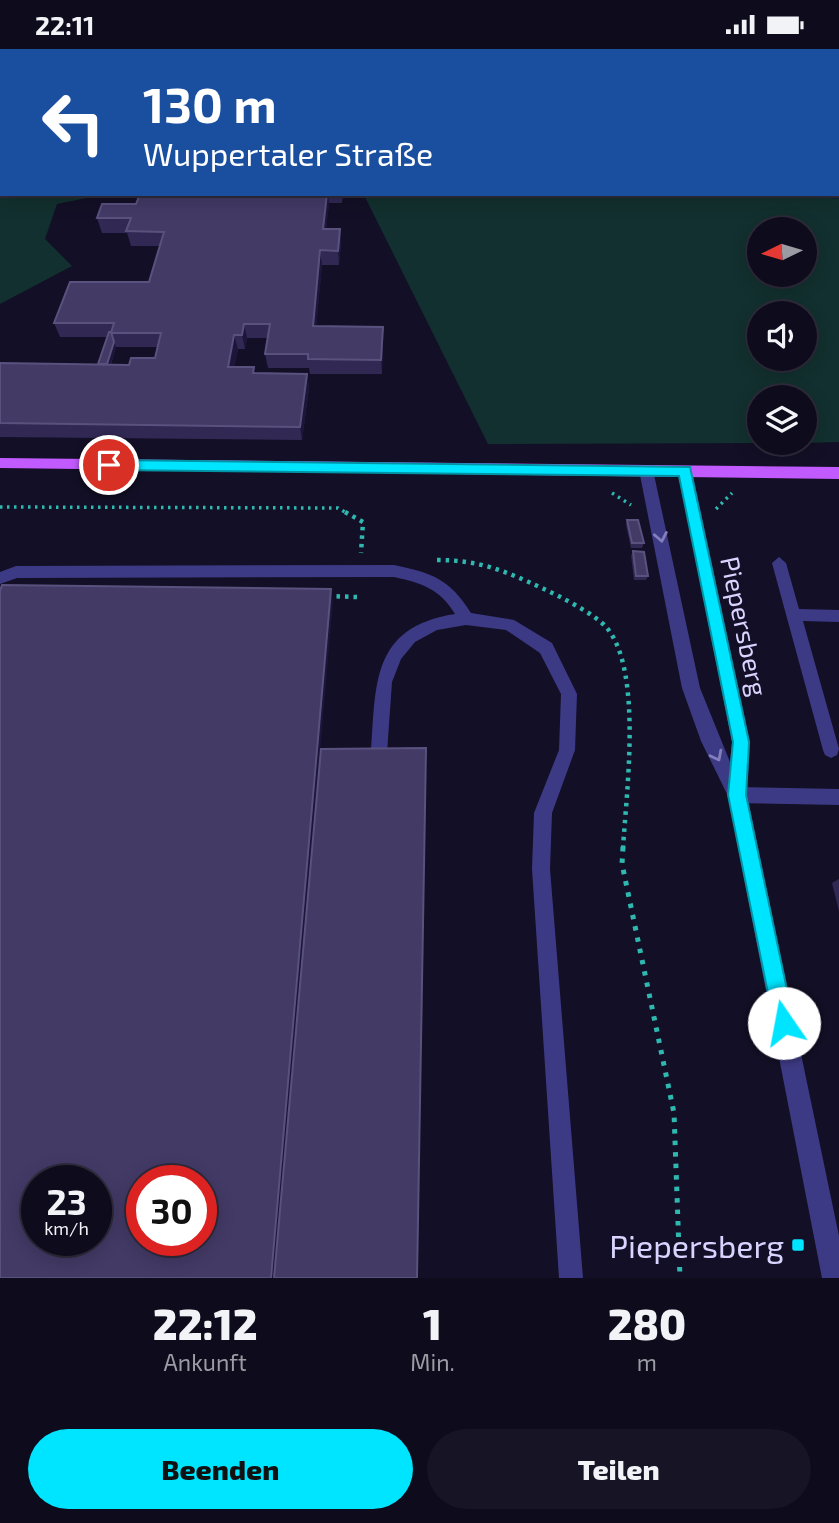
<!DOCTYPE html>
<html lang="de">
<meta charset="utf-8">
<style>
body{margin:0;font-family:"Exo 2",sans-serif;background:#171425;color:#f1f3f6;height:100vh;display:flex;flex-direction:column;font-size:26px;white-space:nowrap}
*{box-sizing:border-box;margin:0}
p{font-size:23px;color:#9b9ba3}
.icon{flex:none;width:38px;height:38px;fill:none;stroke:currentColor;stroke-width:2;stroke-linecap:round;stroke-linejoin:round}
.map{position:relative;height:1229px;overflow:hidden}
.drawer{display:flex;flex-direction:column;background:#0e0b1c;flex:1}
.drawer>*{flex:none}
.top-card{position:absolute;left:0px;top:0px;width:840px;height:147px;box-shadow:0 4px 18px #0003,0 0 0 2px #2e2b3b;background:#1a4fa0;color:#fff;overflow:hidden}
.needle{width:46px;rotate:265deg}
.tools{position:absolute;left:747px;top:168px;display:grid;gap:14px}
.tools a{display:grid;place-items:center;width:70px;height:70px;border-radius:50%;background:#0e0b1c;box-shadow:0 4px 18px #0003,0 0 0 2px #2e2b3b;font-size:35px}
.speed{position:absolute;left:21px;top:1116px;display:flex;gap:14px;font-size:35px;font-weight:700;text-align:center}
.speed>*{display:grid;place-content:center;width:91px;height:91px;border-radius:50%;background:#0e0b1c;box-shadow:0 4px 18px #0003,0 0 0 2px #2e2b3b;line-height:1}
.speed small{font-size:18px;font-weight:400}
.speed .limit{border:10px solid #d22;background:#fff;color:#111}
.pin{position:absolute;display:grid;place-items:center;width:60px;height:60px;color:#fff;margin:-30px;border:4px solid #fff;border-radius:50%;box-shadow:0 2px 7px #0007}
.me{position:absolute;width:77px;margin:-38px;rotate:348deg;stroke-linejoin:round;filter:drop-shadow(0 0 5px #0008)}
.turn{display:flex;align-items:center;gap:24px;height:147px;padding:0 28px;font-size:32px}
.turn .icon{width:91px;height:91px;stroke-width:2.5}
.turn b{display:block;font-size:49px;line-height:60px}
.eta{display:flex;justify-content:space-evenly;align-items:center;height:119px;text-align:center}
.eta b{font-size:42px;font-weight:800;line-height:49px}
.primary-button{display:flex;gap:14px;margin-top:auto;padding:14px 28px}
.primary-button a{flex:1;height:80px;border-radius:42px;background:#00e5ff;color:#111;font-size:28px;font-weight:800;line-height:80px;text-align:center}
.primary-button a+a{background:#171425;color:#f1f3f6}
.status{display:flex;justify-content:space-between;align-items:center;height:49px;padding:0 35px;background:#0e0b1c;direction:ltr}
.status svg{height:19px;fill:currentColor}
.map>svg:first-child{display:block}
.green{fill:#12302f;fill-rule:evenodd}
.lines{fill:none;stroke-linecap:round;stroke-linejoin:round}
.stream{fill:#0a1f44;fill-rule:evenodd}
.path-far2{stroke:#2fb8b0;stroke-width:3.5;stroke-dasharray:2.5 4.5;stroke-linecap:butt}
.path-far1{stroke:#2fb8b0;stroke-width:4.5;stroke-dasharray:3.5 5;stroke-linecap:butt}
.path{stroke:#2fb8b0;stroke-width:5;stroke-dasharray:4.5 7;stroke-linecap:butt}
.lane{fill:#3d3a85;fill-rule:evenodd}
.street{fill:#3d3a85;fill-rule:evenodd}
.primary{fill:#c25bff;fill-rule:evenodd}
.wall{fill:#312854;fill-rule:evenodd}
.shaded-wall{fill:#1d163a}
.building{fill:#433a66;stroke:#5a527e;stroke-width:2;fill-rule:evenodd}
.oneway{stroke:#837fbc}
.route{fill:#00e5ff;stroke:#0095a6;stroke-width:2}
.poi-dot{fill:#00e5ff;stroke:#130f26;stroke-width:2.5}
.labels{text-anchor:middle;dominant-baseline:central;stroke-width:7;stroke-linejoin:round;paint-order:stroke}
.street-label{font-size:26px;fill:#d9d4ff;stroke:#130f26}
.near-poi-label{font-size:32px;fill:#d9d4ff;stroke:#130f26;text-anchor:end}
</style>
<div class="status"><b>22:11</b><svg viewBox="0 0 49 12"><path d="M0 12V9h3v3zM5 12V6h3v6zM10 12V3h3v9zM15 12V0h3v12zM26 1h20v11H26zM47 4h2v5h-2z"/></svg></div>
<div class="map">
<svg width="839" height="1229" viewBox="0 0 839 1229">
<rect width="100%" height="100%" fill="#130f26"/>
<g class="green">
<path d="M 0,0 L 727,0 L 2,2 L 2,145 L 106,145 L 57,155 L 45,190 L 72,217 L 0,255 Z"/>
<path d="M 839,102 L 839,393 L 805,394 L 805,348 L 760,348 L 760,394 L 787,394 L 488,395 L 365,148 L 309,145 L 838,145 ZM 760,180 L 805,180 L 805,226 L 760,226 ZM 760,264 L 805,264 L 805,310 L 760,310 Z"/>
</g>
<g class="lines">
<g class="stream">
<path d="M 403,0 L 409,0 L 410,2 L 405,2 Z"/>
<path d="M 806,145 L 839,146 L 839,150 L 809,147 Z"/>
</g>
<g class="path-far2">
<path d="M 612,444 L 631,456"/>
<path d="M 0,458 L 338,459 L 348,465"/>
<path d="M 716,460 L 732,444"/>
</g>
<g class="path-far1">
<path d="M 345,463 L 363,473 L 361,504"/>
<path d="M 437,511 C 480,511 505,522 544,540 C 561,548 595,565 607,579 C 643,623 626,744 623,800"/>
<path d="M 328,547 L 357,548 L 358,544"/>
</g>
<path class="path" d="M 623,798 L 622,815 L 674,1064 L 680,1229"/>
<g class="lane">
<path d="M 779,508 L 786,514 L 799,560 L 839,561 L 839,573 L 803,572 L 839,700 L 837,706 L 831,709 L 825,706 L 823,701 L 772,514 Z"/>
<path d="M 394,516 C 432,524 450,530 471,564 L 514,571 L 552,594 L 577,645 L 575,701 L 552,764 L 550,820 L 583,1229 L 559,1229 L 532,820 L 534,764 L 559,701 L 561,645 L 540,604 L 506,581 L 466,576 L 437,581 L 415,593 L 401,610 L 392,633 L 387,704 L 385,709 L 379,712 L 373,709 L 371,704 C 376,635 371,578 455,565 C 440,540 422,534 394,528 L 17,529 L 0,535 L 0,523 L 16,517 Z"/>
<path d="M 737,738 L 839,740 L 839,756 L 737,754 L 731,752 L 728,746 L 731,740 Z"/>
</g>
<g class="street">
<path d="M 804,0 L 814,0 L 802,2 Z"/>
<rect x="838" y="11" width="1" height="6"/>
<path d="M 646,416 L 653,421 L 700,639 L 730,713 L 732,693 L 678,422 L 685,417 L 692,422 L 750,693 L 747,746 L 839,1187 L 839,1229 L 822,1229 L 728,747 L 701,692 L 682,639 L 639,421 Z"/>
</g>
<path class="primary" d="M 0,409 L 839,418 L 839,430 L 0,419 Z"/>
</g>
<g class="wall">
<path d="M 140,145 L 343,145 L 342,154 L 329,154 L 326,180 L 340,180 L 341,194 L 339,216 L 322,216 L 316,277 L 383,292 L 382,325 L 310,325 L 309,319 L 268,319 L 265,305 L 268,289 L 247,289 L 245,300 L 238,300 L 234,318 L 256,324 L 307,325 L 309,339 L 302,391 L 0,388 L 0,314 L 98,315 L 107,288 L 60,288 L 54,274 L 149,233 L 160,197 L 131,197 L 127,184 L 102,184 L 97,169 L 136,155 ZM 116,298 L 157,298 L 155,309 L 129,316 L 111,315 Z"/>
<path d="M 627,471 L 644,494 L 642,499 L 631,499 L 626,476 Z"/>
<path d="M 633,502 L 648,527 L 646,531 L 634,531 L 631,507 Z"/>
<path d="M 839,830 L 839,862 L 832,834 Z"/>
</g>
<g class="shaded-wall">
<path d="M 327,145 L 328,145 L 329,154 L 325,194 L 323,180 Z"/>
<path d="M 340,180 L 341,194 L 339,216 L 338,202 Z"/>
<path d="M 320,201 L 322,216 L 315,292 L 313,277 Z"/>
<path d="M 244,275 L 247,289 L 245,300 L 242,286 Z"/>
<path d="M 383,278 L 383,292 L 382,325 L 381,311 Z"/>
<path d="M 234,286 L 238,300 L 231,332 L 228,318 Z"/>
<path d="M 114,293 L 116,298 L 106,329 L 104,324 Z"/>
<path d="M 307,325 L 309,339 L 302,391 L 300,378 Z"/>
<path d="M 331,540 L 333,552 L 275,1229 L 271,1229 Z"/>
</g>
<g class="building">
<path d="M 140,145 L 327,145 L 323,180 L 340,180 L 338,202 L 320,201 L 313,277 L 383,278 L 381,311 L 308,310 L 308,305 L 265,305 L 270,275 L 244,275 L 242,286 L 234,286 L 228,318 L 254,318 L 253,324 L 307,325 L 300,378 L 0,374 L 0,314 L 129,316 L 131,309 L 155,309 L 161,284 L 111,284 L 114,274 L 54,274 L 70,233 L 149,233 L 164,183 L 126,182 L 131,169 L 97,169 L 102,155 L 136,155 Z"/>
<path d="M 109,283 L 111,283 L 114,293 L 107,315 L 98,315 Z"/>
<path d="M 627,471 L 638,471 L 644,494 L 632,494 Z"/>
<path d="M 633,502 L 644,503 L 648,527 L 636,527 Z"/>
<path d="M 2,536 L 331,540 L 271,1229 L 0,1229 L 0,542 ZM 37,1132 L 96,1132 L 96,1192 L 37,1192 ZM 142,1132 L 201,1132 L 201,1192 L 142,1192 Z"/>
<path d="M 426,699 L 417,1229 L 274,1229 L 321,700 Z"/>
</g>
<defs><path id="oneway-chevron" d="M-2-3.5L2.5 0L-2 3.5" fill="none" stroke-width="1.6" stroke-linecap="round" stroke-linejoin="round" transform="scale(1.75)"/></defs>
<g class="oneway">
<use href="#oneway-chevron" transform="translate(661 488) rotate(79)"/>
<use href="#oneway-chevron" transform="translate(717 707) rotate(63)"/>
</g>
<path class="route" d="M 109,411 L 690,418 L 749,693 L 746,746 L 794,974 L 791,981 L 784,984 L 777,981 L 774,974 L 728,746 L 733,693 L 679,427 L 109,421 L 103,416 Z"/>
<rect class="poi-dot" x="791" y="1189" width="14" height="14" rx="3.5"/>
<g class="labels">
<g class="street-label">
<text transform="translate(745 577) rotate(78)">Piepersberg</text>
</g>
<g class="near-poi-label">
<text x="784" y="1196">Piepersberg</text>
</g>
</g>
</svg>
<div class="tools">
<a><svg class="needle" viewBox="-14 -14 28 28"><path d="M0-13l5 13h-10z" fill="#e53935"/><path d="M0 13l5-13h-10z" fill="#9b9ba3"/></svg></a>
<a><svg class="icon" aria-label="sound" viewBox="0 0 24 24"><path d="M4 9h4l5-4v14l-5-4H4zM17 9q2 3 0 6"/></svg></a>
<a><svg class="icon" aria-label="layers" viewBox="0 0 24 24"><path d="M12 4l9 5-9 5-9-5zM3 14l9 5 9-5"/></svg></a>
</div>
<div class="speed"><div>23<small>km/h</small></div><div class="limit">30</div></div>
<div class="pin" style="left:109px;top:416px;background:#d93025"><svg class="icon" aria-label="arrive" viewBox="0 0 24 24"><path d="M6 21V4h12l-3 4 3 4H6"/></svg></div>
<svg class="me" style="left:784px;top:974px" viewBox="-20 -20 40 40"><circle r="19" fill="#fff"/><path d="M0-13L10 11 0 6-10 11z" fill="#00e5ff"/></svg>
<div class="top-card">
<div class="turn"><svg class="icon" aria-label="left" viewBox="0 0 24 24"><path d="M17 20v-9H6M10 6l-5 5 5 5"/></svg><div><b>130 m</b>Wuppertaler Straße</div></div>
</div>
</div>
<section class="drawer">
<div class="eta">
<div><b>22:12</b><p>Ankunft</p></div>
<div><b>1</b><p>Min.</p></div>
<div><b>280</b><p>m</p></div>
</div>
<div class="primary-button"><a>Beenden</a><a>Teilen</a></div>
</section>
